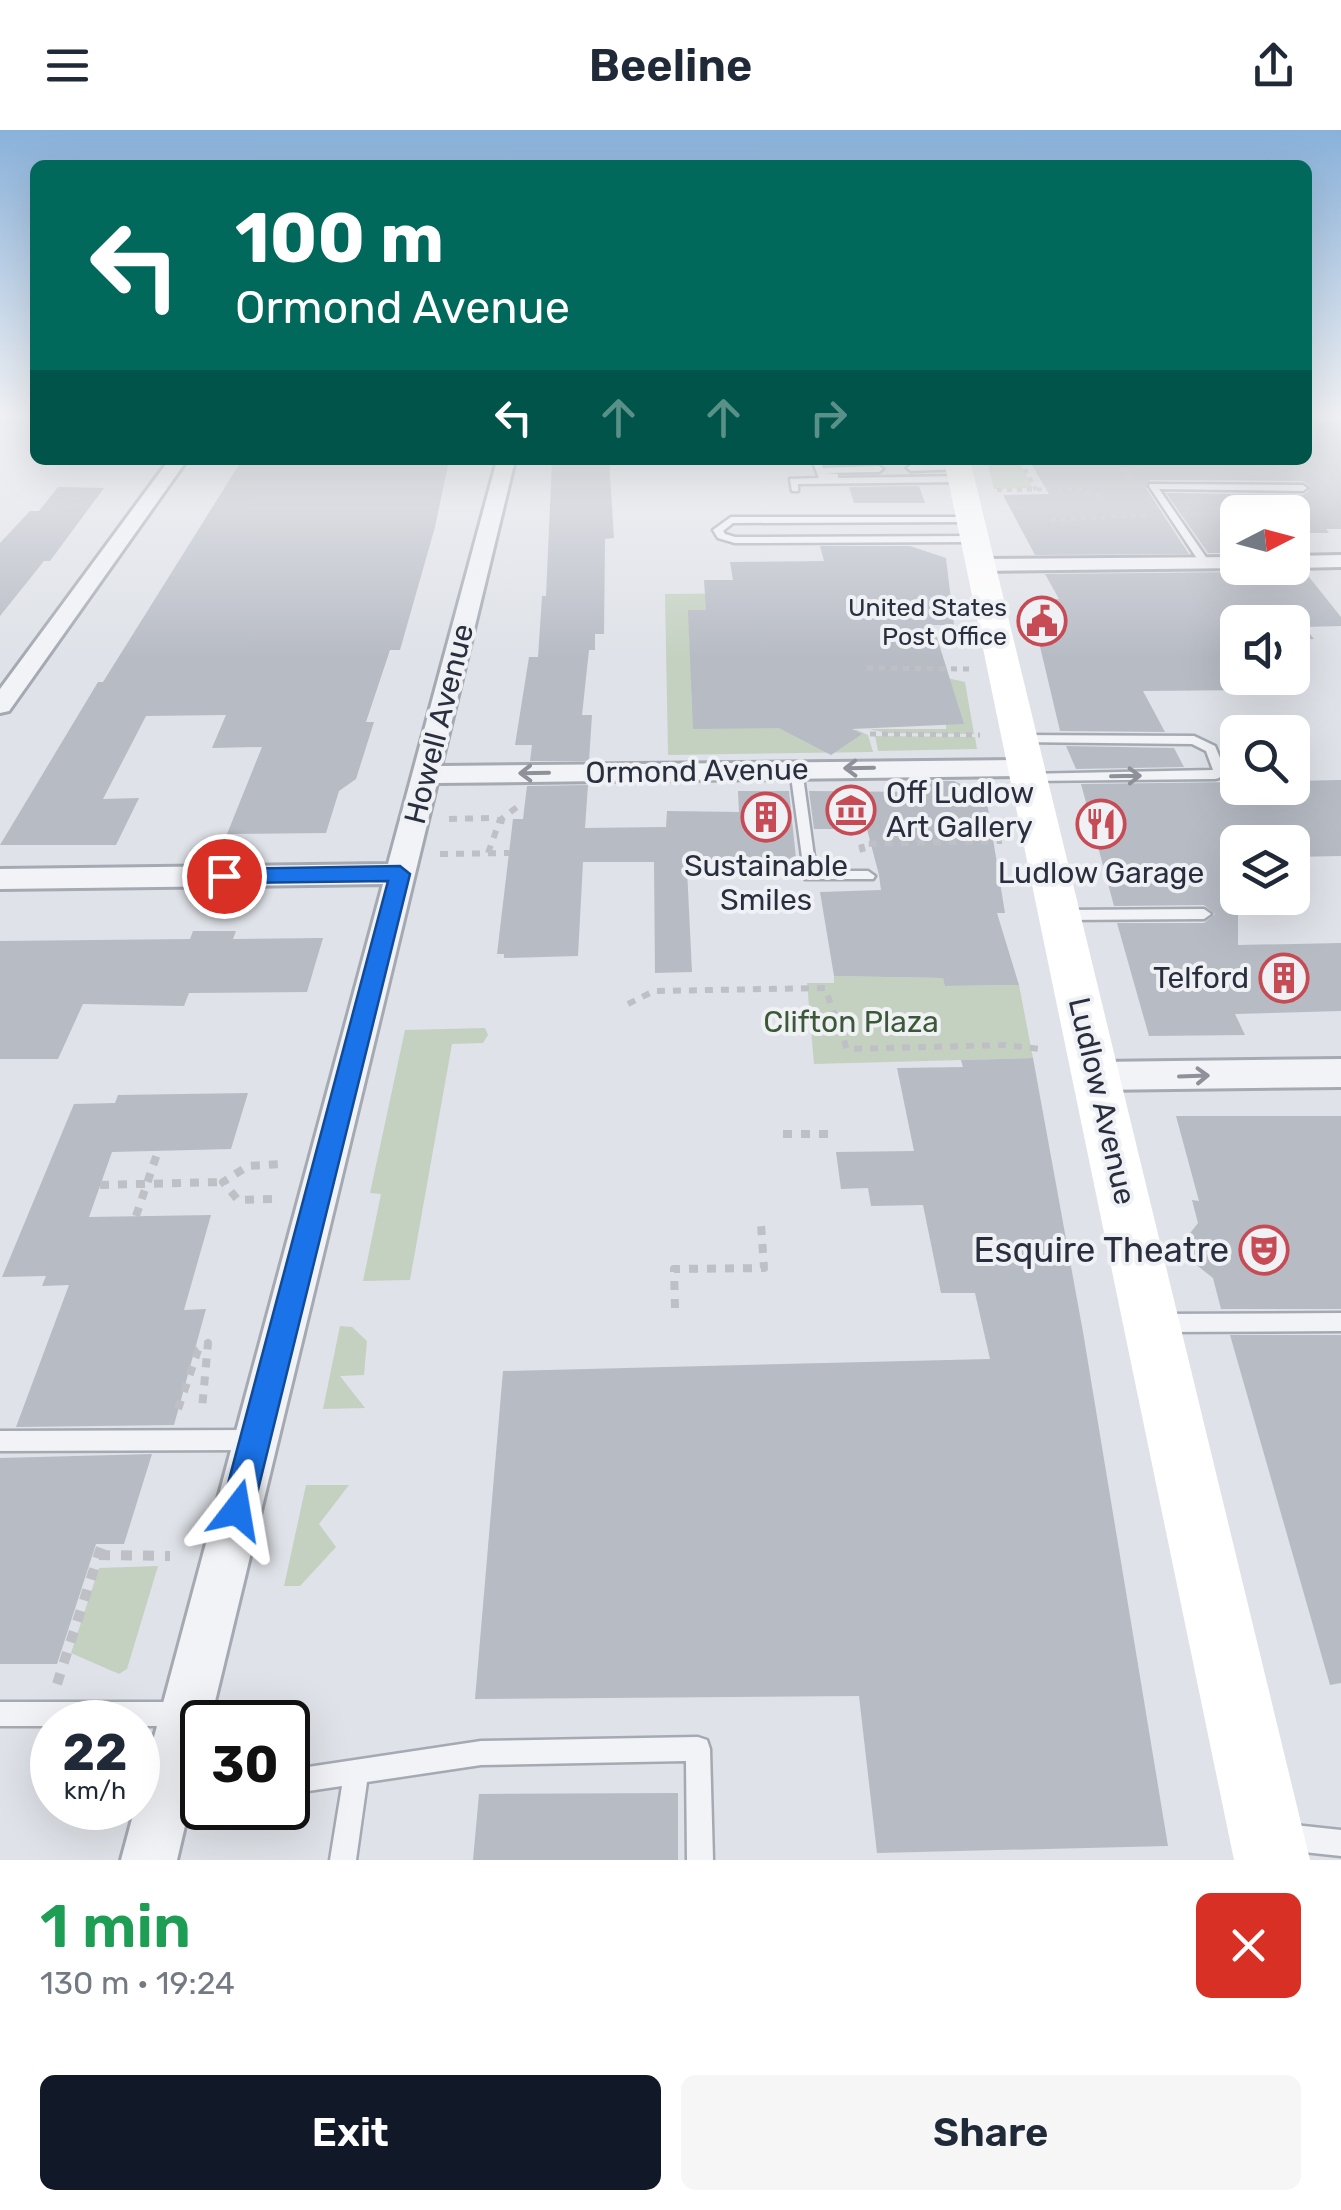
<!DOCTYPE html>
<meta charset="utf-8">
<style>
body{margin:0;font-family:Rubik,sans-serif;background:#f6f6f7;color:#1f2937;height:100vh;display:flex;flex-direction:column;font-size:38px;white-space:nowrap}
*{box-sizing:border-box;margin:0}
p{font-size:32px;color:#747a83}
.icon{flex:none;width:55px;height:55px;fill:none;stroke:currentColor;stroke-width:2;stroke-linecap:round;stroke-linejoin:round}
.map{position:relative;height:1730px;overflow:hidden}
.side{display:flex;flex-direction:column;background:#fff;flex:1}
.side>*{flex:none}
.guide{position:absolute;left:30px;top:30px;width:1282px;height:305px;border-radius:15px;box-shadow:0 10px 40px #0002;background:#00695c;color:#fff;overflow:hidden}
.needle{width:65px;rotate:84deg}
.controls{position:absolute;left:1220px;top:365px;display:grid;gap:20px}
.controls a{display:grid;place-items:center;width:90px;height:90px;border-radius:15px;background:#fff;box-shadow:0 10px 40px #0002;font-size:50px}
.speed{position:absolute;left:30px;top:1570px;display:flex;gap:20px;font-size:50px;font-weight:700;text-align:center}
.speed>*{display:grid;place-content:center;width:130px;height:130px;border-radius:50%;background:#fff;box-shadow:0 10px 40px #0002;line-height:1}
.speed small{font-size:25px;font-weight:400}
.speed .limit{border:5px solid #111;border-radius:15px;background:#fff;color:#111}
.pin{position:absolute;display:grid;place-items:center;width:85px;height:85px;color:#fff;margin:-42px;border:5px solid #fff;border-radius:50%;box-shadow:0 2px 10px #0007}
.me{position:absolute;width:110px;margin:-55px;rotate:14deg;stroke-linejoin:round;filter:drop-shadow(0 0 8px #0008)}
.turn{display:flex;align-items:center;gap:35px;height:210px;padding:0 40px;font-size:45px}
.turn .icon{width:130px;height:130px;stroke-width:2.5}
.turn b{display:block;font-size:70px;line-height:85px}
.lanes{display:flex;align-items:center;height:95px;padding:0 40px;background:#0003;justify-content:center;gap:50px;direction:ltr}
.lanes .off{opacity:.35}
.round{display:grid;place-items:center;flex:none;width:105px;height:105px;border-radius:15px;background:#f6f6f7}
.overview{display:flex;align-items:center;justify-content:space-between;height:170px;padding:0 40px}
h1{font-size:60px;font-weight:600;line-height:75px;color:#1e9e55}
.primary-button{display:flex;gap:20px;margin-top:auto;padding:20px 40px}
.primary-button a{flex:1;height:115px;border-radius:15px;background:#111827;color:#fff;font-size:40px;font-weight:600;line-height:115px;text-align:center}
.primary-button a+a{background:#f6f6f7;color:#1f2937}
header{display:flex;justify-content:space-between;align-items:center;height:130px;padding:0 40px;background:#fff;font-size:45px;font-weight:600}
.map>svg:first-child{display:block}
.green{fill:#c4d1c1}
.building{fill:#b7bbc4}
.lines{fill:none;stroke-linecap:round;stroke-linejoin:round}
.service-casing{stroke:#a5a9b2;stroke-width:5}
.minor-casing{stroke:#a5a9b2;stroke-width:6}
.path-far4{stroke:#bec0c6;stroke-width:4;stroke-dasharray:5 5;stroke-linecap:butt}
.path-far3{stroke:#bec0c6;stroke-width:5;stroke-dasharray:6 6;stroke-linecap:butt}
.path-far2{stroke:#bec0c6;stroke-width:6;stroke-dasharray:8 8;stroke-linecap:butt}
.path-far1{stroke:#bec0c6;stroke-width:8;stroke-dasharray:9 9;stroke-linecap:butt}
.path{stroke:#bec0c6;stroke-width:10;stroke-dasharray:11 11;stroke-linecap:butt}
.service{fill:#f2f3f6;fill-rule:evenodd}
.minor{fill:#f2f3f6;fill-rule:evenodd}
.secondary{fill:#fff;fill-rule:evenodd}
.oneway{stroke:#8e919a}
.route{fill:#1a73e8;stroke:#114b97;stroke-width:2.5}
.labels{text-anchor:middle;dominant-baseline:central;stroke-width:8;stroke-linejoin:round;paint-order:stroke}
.far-poi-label{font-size:25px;fill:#292f3e;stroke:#eff1f5;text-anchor:end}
.street-label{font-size:30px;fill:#292f3e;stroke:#eff1f5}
.poi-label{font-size:30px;fill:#292f3e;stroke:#eff1f5}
.park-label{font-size:30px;fill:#3b5937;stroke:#eff1f5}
.near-poi-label{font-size:35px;fill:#292f3e;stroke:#eff1f5;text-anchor:end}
</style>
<header><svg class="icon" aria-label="menu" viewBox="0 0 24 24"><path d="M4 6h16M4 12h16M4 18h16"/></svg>Beeline<svg class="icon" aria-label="share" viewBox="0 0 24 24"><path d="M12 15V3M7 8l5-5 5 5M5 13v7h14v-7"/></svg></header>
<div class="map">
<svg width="1341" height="1730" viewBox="0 0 1341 1730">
<rect width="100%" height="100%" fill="#dfe2e8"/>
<g class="green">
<path d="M 987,330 L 1018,330 L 1033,358 L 994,359 Z"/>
<path d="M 778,463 L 783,596 L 857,600 L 868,605 L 873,622 L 668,625 L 665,464 Z"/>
<path d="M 947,548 L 965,552 L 974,604 L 887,603 L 869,599 L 946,599 L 946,594 L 963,594 Z"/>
<path d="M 875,606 L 975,607 L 977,619 L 878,621 Z"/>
<path d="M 834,846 L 943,848 L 946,856 L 1019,855 L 1033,928 L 814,934 L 807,853 L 834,853 Z"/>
<path d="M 485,898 L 488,905 L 483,913 L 452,914 L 410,1150 L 363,1151 L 381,1064 L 370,1063 L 405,900 Z"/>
<path d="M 340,1196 L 352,1197 L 367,1211 L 364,1245 L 340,1246 L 365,1278 L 323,1279 Z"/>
<path d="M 306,1355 L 349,1355 L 319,1394 L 336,1417 L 300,1456 L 284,1456 Z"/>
<path d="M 158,1436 L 127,1539 L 119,1544 L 71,1523 L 99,1438 Z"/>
</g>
<g class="building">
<path d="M 1308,291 L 1341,291 L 1341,399 L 1326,399 L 1329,403 L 1292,403 L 1292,382 L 1238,382 L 1238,423 L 1208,423 L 1166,363 L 1303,365 L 1309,361 L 1309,355 L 1303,351 L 1150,350 L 1146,358 L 1189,424 L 1035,425 L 1003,365 L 1049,364 L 1029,330 L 1308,331 Z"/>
<path d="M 345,330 L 449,330 L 435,397 L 400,520 L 390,520 L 366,592 L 374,592 L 356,649 L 339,661 L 326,703 L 227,704 L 262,617 L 212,618 L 226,585 L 146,586 L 103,669 L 139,668 L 116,715 L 0,715 L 98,552 L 103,552 L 240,333 Z"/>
<path d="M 609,330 L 614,408 L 605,409 L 604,504 L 595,504 L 595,520 L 589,520 L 582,585 L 592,585 L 589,631 L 530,631 L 532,615 L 515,615 L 529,527 L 538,527 L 542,466 L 546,466 L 552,331 Z"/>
<path d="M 919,356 L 925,373 L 854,373 L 849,357 Z"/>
<path d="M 58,357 L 104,358 L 50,431 L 44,431 L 0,486 L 0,413 L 30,381 L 39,381 Z"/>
<path d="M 820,416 L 910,416 L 946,428 L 954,495 L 933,495 L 964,594 L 852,599 L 862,604 L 831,625 L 779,598 L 693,599 L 688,480 L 706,480 L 704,450 L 733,450 L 730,432 L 824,431 Z"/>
<path d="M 1249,438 L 1305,442 L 1341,487 L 1341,496 L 1304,497 L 1314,509 L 1292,510 L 1292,492 L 1238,492 L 1238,511 L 1223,511 L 1238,534 L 1238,548 L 1246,548 L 1254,560 L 1143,561 L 1165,602 L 1060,601 L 1029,470 L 1059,469 L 1045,444 L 1245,442 Z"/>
<path d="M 1066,616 L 1174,618 L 1184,637 L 1076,639 Z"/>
<path d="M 1341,650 L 1341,726 L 1292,727 L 1292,712 L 1238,712 L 1238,815 L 1341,813 L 1341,881 L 1235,884 L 1245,905 L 1149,906 L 1117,793 L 1204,793 L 1215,784 L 1204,775 L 1114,776 L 1081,654 L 1238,652 L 1238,658 L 1292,658 L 1292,651 Z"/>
<path d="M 924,651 L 954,651 L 986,666 L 1005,783 L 997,783 L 1019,855 L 945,856 L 943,848 L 834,846 L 820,762 L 881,760 L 879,745 L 867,699 L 814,699 L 809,661 L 927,662 Z"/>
<path d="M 588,655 L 585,698 L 666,697 L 667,681 L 739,682 L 738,661 L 789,661 L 797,738 L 687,739 L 692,842 L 655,843 L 654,732 L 583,732 L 578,826 L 504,828 L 504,824 L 497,824 L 513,689 L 523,689 L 527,656 Z"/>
<path d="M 193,801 L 236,801 L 233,809 L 323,808 L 307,862 L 189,863 L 184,876 L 83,874 L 58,929 L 0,929 L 0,811 L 190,809 Z"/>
<path d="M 1033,928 L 1083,1202 L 1168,1716 L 877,1723 L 859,1566 L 475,1569 L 503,1241 L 990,1229 L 975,1163 L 941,1163 L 923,1075 L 871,1076 L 868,1058 L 841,1059 L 836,1022 L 914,1021 L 897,938 L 963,937 L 961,930 Z"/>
<path d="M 248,963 L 231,1019 L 112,1022 L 89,1087 L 211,1085 L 184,1180 L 206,1179 L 174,1295 L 16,1297 L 69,1155 L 42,1156 L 46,1146 L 2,1147 L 74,974 L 115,973 L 118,965 Z"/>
<path d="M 1176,986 L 1341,986 L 1341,1179 L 1221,1179 L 1213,1148 L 1189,1129 L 1184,1111 L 1198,1093 L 1192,1070 L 1199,1071 Z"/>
<path d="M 1230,1205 L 1341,1205 L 1341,1553 L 1330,1555 Z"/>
<path d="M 152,1324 L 124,1414 L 96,1414 L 57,1534 L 0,1534 L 0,1328 Z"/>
<path d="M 678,1663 L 678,1730 L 473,1730 L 479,1664 Z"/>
</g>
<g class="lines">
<g class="service-casing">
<g id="service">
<path d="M 812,330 L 820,330 L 823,338 L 879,336 L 883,339 L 879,342 L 824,343 L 838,344 L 838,348 L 961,346 L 965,349 L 961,352 L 798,354 L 798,361 L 792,361 L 790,349 L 819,348 Z"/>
<path d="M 959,334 L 962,335 L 962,339 L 911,341 L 907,338 L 911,335 Z"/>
<path d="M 1150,354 L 1303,355 L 1307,358 L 1303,361 L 1159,359 L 1210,433 L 1205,436 L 1200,433 L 1149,356 Z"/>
<path d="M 731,387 L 970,387 L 975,390 L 973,392 L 733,393 L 723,401 L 725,404 L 735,407 L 975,406 L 980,409 L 975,412 L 735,413 L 718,408 L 713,400 Z"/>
<path d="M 1020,605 L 1194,606 L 1215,616 L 1225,640 L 1219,648 L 1215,649 L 1029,651 L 1023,647 L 1025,644 L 1213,640 L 1206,621 L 1192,614 L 1016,612 L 1014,609 Z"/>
<path d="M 796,635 L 802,639 L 816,741 L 868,741 L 875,746 L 873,749 L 805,749 L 790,639 Z"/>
<path d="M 1204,779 L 1211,784 L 1204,789 L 1063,790 L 1056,785 L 1063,780 Z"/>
<path d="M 1341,1183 L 1341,1201 L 1160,1202 L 1153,1200 L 1150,1193 L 1153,1186 L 1160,1184 Z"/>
<path d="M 251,1300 L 258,1303 L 261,1310 L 258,1317 L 251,1320 L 0,1321 L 0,1301 Z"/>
<path d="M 0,1572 L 177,1572 L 185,1576 L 189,1584 L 185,1592 L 177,1596 L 138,1596 L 138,1592 L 52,1592 L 52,1596 L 0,1596 Z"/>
<path d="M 698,1607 L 707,1610 L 710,1619 L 713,1730 L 687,1730 L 686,1631 L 481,1635 L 367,1652 L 356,1730 L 330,1730 L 342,1656 L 288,1664 L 288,1640 L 481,1611 Z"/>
<path d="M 1285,1694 L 1341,1700 L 1341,1726 L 1285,1720 L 1276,1716 L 1272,1707 L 1276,1698 Z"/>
</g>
</g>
<g class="minor-casing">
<g id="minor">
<path d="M 169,330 L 187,330 L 9,581 L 0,583 L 0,559 Z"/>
<path d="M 497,330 L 515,330 L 441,636 L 1027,630 L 1040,638 L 1027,646 L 437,653 L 210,1592 L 202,1592 L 202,1623 L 177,1730 L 121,1730 L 383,754 L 0,759 L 0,739 L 388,734 Z"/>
<path d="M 1341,425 L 1341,437 L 1292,438 L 1289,438 L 1292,438 L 1292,426 Z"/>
<path d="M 1238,427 L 1238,438 L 1245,438 L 981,441 L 970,435 L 981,429 Z"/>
<path d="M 1341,929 L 1341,957 L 1097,960 L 1085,956 L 1080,946 L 1085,936 L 1097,932 Z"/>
</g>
</g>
<g class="path-far4">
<path d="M 1020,330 L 1036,360"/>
<path d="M 1131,347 L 1124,340 L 1142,339"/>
<path d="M 997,360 L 1079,359 L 1105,367"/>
<path d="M 1051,390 L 1146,386"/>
</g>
<g class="path-far3">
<path d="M 867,538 L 969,539"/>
<path d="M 870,604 L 980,605"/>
</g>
<g class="path-far2">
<path d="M 449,689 L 489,688 L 512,693"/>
<path d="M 863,722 L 861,714 L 1002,711"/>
<path d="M 488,723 L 500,690 L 521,674"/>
<path d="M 440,724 L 509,723"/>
<path d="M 628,874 L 654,861 L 825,858 L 847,919 L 1005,915 L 1041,919"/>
</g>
<g class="path-far1">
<path d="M 783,1004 L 831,1004"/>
<path d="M 100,1055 L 223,1052"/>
<path d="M 272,1069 L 238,1070 L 223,1052 L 248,1036 L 281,1034"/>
<path d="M 136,1086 L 158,1021"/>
<path d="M 675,1178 L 674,1139 L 764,1138 L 761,1094"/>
<path d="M 178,1279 L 198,1220 L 208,1213 L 202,1279"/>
</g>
<g class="path">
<path d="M 99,1425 L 170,1426"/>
<path d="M 57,1554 L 102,1414"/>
</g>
<use href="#service" class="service"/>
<use href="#minor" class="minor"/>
<path class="secondary" d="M 944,330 L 970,330 L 1310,1730 L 1234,1730 Z"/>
</g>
<defs><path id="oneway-shaft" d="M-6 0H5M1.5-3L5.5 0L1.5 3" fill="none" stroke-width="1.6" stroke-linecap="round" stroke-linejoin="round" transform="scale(2.5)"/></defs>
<g class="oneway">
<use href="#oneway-shaft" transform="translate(859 638) rotate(179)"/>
<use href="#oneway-shaft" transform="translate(534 643) rotate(179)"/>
<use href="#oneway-shaft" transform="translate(1126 646) rotate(-1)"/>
<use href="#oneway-shaft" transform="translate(1194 946) rotate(-2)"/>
</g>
<linearGradient id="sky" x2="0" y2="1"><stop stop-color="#89b1da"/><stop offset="0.54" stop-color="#f1f2f5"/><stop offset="1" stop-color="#f1f2f5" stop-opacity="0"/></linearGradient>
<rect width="1341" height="528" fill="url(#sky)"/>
<path class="route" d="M 400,736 L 410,744 L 253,1380 L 248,1392 L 237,1396 L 226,1392 L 221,1380 L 388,751 L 224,753 L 214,746 L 224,739 Z"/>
<defs>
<g id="civic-ring" transform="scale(2.5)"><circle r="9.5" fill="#eff1f5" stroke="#c64b54" stroke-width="1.5"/><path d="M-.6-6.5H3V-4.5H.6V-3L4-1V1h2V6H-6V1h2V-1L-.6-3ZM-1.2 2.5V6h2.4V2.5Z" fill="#c64b54"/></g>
<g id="museum-ring" transform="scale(2.5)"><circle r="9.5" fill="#eff1f5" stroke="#c64b54" stroke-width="1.5"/><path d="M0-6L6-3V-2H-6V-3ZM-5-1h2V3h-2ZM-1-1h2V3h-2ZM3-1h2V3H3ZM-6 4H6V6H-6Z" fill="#c64b54"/></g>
<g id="building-ring" transform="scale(2.5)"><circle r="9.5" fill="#eff1f5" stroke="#c64b54" stroke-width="1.5"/><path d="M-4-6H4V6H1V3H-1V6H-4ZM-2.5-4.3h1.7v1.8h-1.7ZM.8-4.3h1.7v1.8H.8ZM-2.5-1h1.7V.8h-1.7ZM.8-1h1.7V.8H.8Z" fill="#c64b54"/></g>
<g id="restaurant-ring" transform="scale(2.5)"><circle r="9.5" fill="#eff1f5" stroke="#c64b54" stroke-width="1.5"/><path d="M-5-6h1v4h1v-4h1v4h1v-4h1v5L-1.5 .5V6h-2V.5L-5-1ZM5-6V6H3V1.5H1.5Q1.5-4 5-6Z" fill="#c64b54"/></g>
<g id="theatre-ring" transform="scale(2.5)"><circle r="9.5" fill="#eff1f5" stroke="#c64b54" stroke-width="1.5"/><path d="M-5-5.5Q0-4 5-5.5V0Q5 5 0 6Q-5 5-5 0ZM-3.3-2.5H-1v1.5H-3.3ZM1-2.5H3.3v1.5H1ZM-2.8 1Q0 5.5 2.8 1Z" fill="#c64b54"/></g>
</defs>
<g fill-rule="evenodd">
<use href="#civic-ring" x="1042" y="491"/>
<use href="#museum-ring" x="851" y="680"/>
<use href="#building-ring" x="766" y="687"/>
<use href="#restaurant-ring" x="1101" y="694"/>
<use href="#building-ring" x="1284" y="848"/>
<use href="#theatre-ring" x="1264" y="1120"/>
</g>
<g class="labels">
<g class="far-poi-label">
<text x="1007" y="477">United States<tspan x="1007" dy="29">Post Office</tspan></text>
</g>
<g class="street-label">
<text transform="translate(439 594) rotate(-76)">Howell Avenue</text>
<text transform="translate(697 641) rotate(-1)">Ormond Avenue</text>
<text transform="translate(1102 971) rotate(77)">Ludlow Avenue</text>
</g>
<g class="poi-label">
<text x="886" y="663" text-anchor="start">Off Ludlow<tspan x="886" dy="34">Art Gallery</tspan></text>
<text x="766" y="736">Sustainable<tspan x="766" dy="34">Smiles</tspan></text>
<text x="1101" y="743">Ludlow Garage</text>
<text x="1249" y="848" text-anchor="end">Telford</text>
</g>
<g class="park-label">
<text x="851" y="892">Clifton Plaza</text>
</g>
<g class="near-poi-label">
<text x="1229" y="1120">Esquire Theatre</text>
</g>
</g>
</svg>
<div class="controls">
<a><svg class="needle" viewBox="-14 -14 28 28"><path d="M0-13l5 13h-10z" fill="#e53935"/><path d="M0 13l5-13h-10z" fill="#747a83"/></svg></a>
<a><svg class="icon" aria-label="sound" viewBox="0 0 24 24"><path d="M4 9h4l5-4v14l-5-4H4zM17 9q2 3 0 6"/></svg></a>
<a><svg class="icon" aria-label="search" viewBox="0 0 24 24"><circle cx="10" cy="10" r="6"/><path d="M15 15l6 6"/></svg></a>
<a><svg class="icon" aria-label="layers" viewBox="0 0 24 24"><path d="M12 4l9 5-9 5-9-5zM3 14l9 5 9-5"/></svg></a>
</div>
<div class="speed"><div>22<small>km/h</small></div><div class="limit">30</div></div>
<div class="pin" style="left:224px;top:746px;background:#d93025"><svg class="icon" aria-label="arrive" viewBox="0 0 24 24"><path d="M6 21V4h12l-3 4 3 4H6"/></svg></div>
<svg class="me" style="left:237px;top:1380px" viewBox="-20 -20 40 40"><path d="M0-17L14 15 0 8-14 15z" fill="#1a73e8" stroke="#fff" stroke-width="4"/></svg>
<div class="guide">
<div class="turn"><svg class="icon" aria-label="left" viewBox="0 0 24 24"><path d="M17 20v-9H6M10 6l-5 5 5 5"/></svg><div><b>100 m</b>Ormond Avenue</div></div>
<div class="lanes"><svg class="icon" aria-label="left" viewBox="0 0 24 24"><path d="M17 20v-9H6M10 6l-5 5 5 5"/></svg><svg class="icon off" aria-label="ahead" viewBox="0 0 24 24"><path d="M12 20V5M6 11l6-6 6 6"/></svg><svg class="icon off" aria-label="ahead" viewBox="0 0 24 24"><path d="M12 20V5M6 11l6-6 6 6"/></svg><svg class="icon off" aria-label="right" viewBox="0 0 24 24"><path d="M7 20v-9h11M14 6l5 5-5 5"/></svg></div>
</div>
</div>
<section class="side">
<div class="overview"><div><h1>1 min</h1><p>130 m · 19:24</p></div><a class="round" style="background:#d93025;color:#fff"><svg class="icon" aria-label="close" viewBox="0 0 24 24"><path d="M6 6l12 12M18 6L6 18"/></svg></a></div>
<div class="primary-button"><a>Exit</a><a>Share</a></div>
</section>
